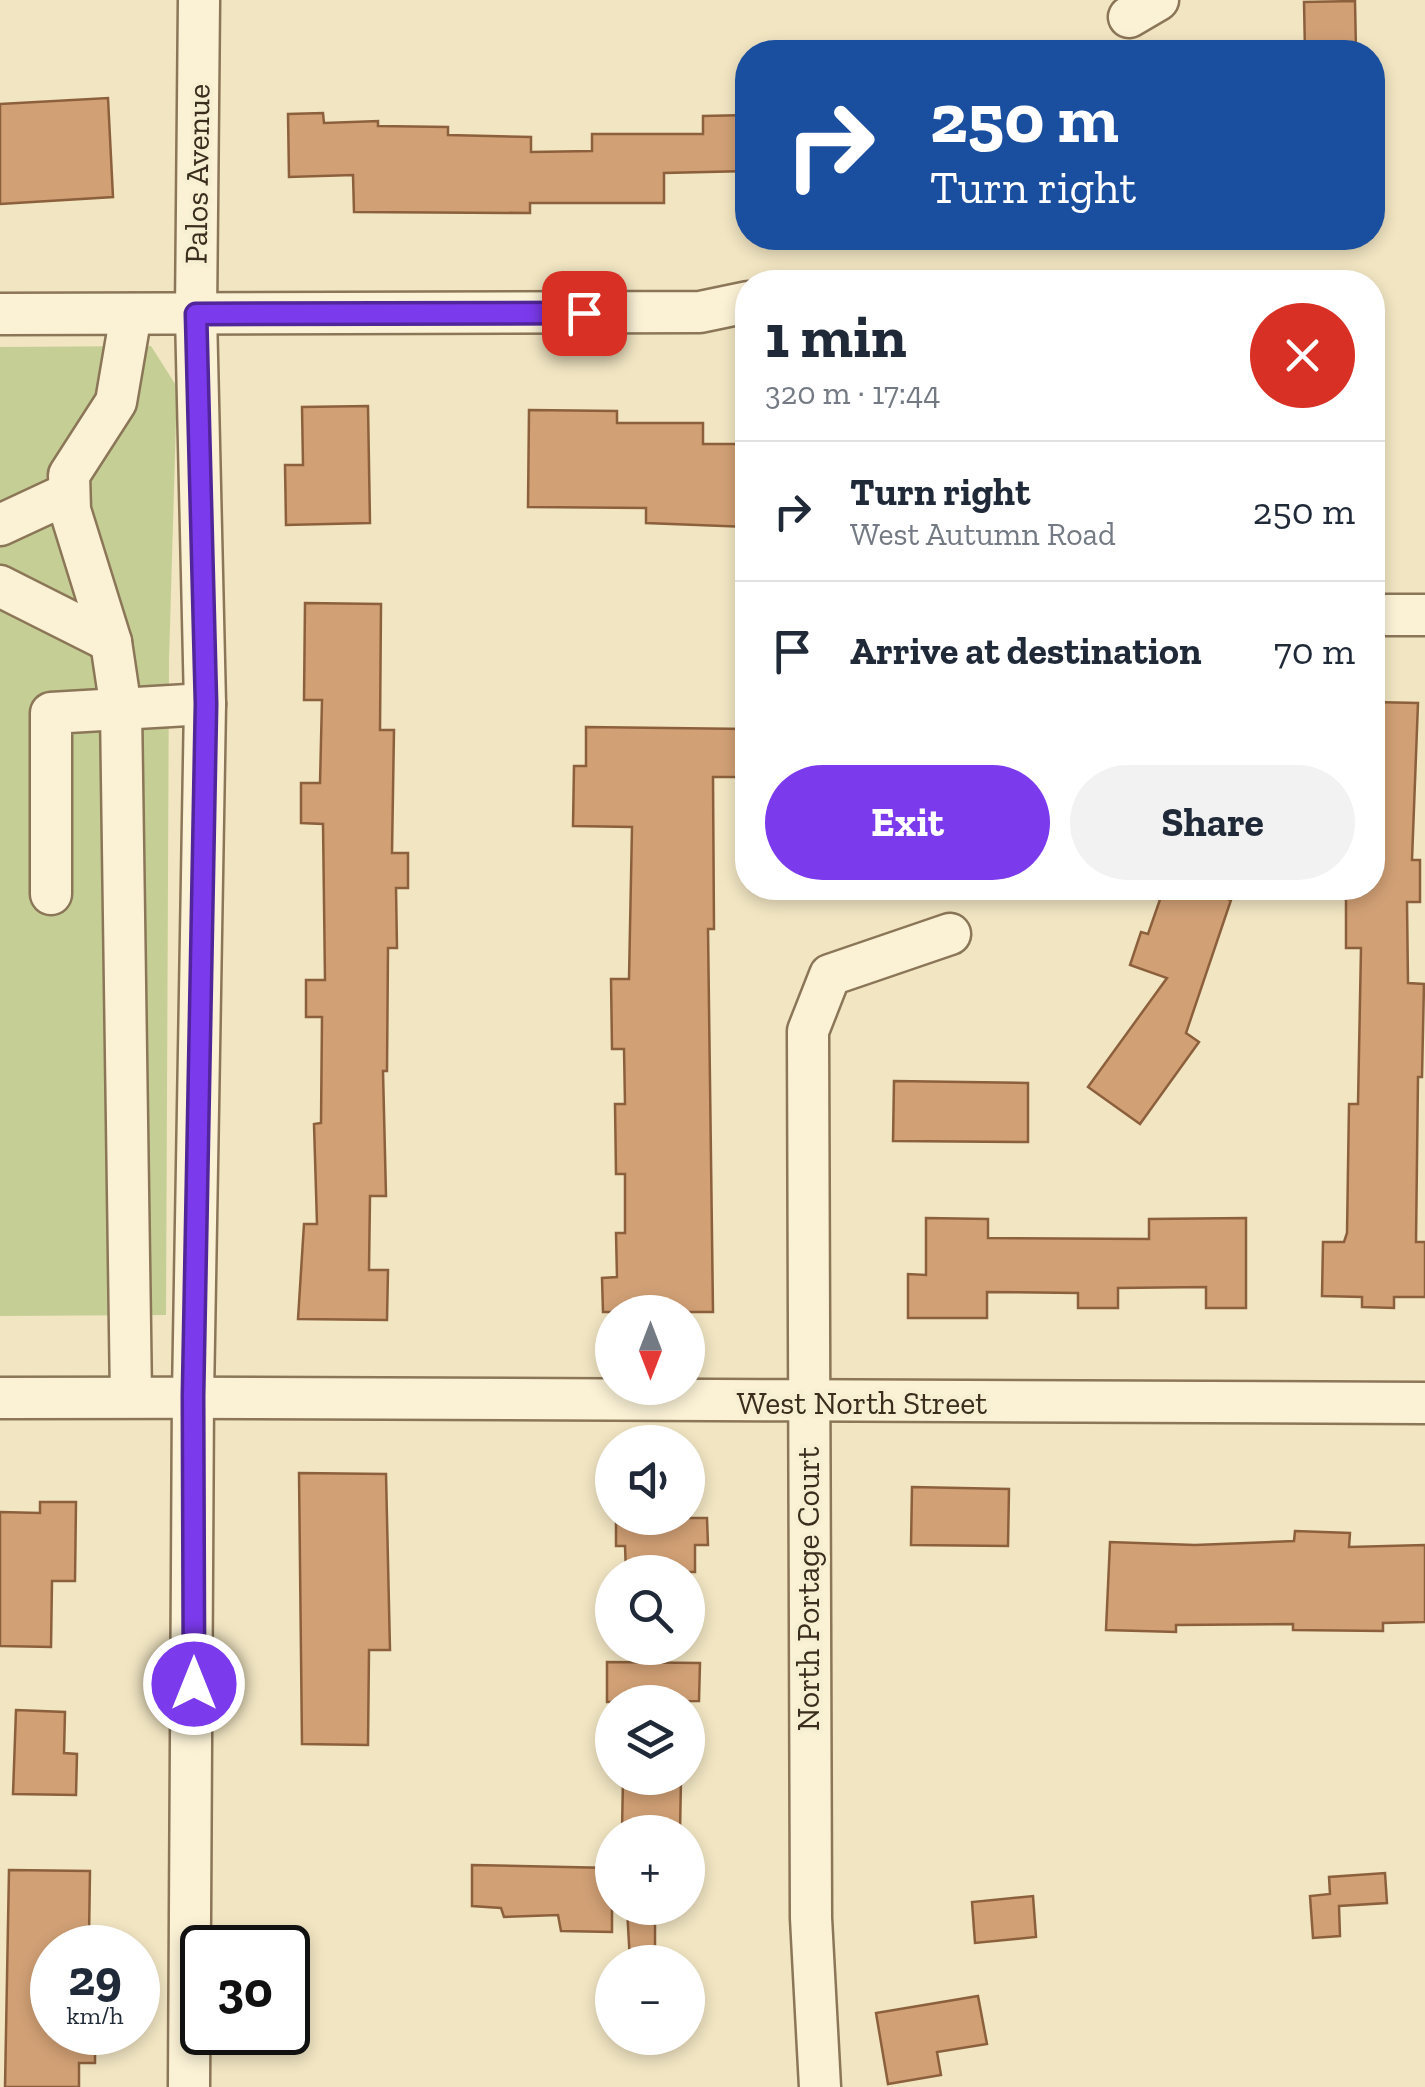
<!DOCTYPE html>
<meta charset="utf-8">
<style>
body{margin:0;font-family:"Zilla Slab",serif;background:#f2f2f3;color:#1f2937;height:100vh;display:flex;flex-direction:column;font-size:38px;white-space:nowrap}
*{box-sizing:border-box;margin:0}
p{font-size:32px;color:#747a83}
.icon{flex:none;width:55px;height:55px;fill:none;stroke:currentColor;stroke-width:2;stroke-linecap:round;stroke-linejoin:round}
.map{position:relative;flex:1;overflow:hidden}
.details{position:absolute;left:735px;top:270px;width:650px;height:630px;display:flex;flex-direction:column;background:#fff;border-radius:40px;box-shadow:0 5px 15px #0003}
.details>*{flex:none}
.banner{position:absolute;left:735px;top:40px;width:650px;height:210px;border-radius:40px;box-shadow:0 5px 15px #0003;background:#1a4fa0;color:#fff;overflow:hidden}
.needle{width:65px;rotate:180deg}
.tools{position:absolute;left:595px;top:1295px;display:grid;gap:20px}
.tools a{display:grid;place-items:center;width:110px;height:110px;border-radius:50%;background:#fff;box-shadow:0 5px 15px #0003;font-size:50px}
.speed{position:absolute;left:30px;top:1925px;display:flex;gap:20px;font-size:50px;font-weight:700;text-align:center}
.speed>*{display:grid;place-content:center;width:130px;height:130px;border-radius:50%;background:#fff;box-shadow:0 5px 15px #0003;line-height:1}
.speed small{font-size:25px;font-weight:400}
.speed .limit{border:5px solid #111;border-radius:15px;background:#fff;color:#111}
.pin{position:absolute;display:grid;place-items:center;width:85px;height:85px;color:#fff;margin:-42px;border-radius:20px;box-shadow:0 5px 15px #0006}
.me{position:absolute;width:110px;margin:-55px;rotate:0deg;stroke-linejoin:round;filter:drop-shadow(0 0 8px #0008)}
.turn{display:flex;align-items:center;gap:35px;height:210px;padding:0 30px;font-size:45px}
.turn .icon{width:130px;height:130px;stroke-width:2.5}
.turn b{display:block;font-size:70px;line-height:85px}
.round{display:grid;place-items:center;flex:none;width:105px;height:105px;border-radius:52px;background:#f2f2f3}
.head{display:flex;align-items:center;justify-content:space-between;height:170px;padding:0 30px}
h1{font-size:60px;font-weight:700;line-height:75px}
.cta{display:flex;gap:20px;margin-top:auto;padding:20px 30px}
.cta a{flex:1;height:115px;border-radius:60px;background:#7c3aed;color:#fff;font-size:40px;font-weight:700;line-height:115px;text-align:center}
.cta a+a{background:#f2f2f3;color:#1f2937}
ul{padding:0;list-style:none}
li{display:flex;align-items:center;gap:30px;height:140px;padding:0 30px;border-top:2px solid #e0e1e3}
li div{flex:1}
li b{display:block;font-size:38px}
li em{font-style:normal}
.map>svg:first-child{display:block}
.green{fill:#c5cf95}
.building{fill:#d1a075;stroke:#8c603c;stroke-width:2.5}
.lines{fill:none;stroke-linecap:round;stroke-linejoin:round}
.minor-casing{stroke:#8b7658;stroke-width:45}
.minor{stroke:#fbf2d6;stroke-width:40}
.route-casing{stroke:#51269a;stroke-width:25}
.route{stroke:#7c3aed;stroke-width:18}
.labels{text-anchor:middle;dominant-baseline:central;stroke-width:8;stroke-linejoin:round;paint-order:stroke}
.street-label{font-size:32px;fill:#3a2d1d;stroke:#f7efd2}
</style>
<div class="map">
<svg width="1425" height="2087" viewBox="0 0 1425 2087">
<rect width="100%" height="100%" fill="#f1e5c2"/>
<path class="green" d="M 151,346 L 177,387 L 169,660 L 166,1315 L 0,1316 L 0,347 Z"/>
<g class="building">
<path d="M 1355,1 L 1356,52 L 1305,52 L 1304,2 Z"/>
<path d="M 108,98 L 113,197 L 0,204 L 0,104 Z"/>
<path d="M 323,113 L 324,123 L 378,121 L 378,126 L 448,127 L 448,135 L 531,137 L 531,152 L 592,151 L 592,134 L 703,134 L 703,116 L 748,115 L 748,171 L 664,173 L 664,203 L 530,203 L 530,213 L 354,212 L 353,175 L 289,177 L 288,114 Z"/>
<path d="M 368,406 L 370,523 L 286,525 L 285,465 L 303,465 L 302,407 Z"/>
<path d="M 529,410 L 617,411 L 617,423 L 703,423 L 703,444 L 748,444 L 748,527 L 646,523 L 646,508 L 528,507 Z"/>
<path d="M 305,603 L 381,604 L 380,730 L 394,730 L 392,853 L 408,853 L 408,888 L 396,888 L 397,948 L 388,948 L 387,1071 L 383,1071 L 386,1196 L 370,1196 L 369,1270 L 388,1270 L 387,1320 L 298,1319 L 304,1224 L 317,1224 L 314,1124 L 321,1123 L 322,1017 L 306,1017 L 306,980 L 325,980 L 323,824 L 301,823 L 301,783 L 320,783 L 322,700 L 304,700 Z"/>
<path d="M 1372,702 L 1418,703 L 1412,860 L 1420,860 L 1420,902 L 1407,902 L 1408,983 L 1424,984 L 1422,1077 L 1418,1077 L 1416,1242 L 1425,1242 L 1425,1297 L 1394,1297 L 1394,1308 L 1362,1307 L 1362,1297 L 1322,1296 L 1323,1242 L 1344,1242 L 1347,1233 L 1349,1104 L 1358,1104 L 1361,948 L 1346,948 L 1346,888 L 1372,888 Z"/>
<path d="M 586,727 L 748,729 L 748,777 L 713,777 L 714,929 L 708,929 L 713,1312 L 603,1312 L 602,1278 L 617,1277 L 616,1233 L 625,1233 L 625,1174 L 616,1174 L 615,1104 L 625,1104 L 624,1049 L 612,1049 L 611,979 L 629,979 L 632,827 L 573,826 L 574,766 L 586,766 Z"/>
<path d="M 1164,888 L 1192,888 L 1231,900 L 1186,1033 L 1199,1042 L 1140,1124 L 1088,1087 L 1167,978 L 1130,965 L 1141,932 L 1148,934 Z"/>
<path d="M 894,1081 L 1028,1083 L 1028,1142 L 893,1141 Z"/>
<path d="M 926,1218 L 988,1219 L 988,1238 L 1149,1239 L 1149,1219 L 1246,1218 L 1246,1308 L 1206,1308 L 1206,1287 L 1118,1288 L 1118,1308 L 1078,1308 L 1078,1293 L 987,1292 L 987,1318 L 908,1318 L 908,1274 L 926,1275 Z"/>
<path d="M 299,1473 L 386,1474 L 390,1650 L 369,1650 L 368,1745 L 302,1744 Z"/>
<path d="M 912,1487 L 1009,1489 L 1008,1546 L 911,1545 Z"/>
<path d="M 40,1502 L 76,1502 L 75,1581 L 52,1581 L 51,1647 L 0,1646 L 0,1512 L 40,1513 Z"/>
<path d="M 616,1518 L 707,1518 L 708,1545 L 695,1545 L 695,1572 L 626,1572 L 625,1546 L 616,1546 Z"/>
<path d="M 1295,1531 L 1350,1533 L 1349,1547 L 1425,1545 L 1425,1622 L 1383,1623 L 1383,1631 L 1293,1630 L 1293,1624 L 1176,1625 L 1176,1632 L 1106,1630 L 1110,1542 L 1195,1545 L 1294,1541 Z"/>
<path d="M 607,1662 L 700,1663 L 699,1701 L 607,1702 Z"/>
<path d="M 16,1710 L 65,1712 L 64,1753 L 77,1754 L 76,1795 L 13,1794 Z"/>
<path d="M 623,1778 L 681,1778 L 680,1832 L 622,1832 Z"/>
<path d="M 472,1865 L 612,1868 L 612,1932 L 561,1931 L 558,1915 L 504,1917 L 501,1908 L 472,1906 Z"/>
<path d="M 9,1870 L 90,1871 L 89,1937 L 82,1936 L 82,1948 L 52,1948 L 52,2032 L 95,2032 L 95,2063 L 79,2063 L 79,2087 L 5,2087 Z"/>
<path d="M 1385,1873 L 1387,1903 L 1339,1906 L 1340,1936 L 1313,1938 L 1310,1896 L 1330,1894 L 1329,1877 Z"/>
<path d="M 1033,1896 L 1036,1937 L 975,1943 L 972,1902 Z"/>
<path d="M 627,1908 L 655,1908 L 655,1962 L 630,1962 Z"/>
<path d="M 978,1996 L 987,2044 L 937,2052 L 941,2075 L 888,2084 L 876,2013 Z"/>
</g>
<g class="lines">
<g class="minor-casing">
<g id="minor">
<path d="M 1129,17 L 1158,0"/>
<path d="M 0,314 L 700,312 L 748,302"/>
<path d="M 0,525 L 69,493"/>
<path d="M 0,586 L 111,642"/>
<path d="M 1372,615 L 1425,615"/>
<path d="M 51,894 L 51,713 L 205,704"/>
<path d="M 131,1397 L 121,709 L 111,642 L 70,510 L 69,475 L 116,402 L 131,314"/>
<path d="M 0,1398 C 475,1396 950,1403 1425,1403"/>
<path d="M 189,2087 L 193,1396 L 205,704 L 196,314 L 199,0"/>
<path d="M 820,2087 L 811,1918 L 808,1031 L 830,975 L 950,934"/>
</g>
</g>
<use href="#minor" class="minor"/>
</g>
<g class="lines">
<g class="route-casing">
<path id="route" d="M 194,1684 L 193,1396 L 206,704 L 196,314 L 584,313"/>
</g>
<use href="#route" class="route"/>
</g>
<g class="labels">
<g class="street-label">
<text transform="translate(197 174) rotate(-89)">Palos Avenue</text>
<text x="862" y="1403">West North Street</text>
<text transform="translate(808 1589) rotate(-90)">North Portage Court</text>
</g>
</g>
</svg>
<div class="tools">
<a><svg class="needle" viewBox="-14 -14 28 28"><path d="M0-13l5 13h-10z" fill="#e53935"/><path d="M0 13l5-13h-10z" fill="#747a83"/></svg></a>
<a><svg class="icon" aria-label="sound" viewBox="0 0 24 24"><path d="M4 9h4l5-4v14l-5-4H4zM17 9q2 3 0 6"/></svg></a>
<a><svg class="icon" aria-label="search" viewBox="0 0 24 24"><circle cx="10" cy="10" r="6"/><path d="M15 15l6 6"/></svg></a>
<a><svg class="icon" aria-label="layers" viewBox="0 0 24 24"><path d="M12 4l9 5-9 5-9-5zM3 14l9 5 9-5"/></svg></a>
<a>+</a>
<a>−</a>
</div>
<div class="speed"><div>29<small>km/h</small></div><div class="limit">30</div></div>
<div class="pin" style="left:584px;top:313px;background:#d93025"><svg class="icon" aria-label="arrive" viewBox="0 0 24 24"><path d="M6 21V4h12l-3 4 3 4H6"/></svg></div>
<svg class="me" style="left:194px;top:1684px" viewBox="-20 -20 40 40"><circle r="17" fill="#7c3aed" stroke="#fff" stroke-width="3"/><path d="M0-11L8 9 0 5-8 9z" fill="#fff"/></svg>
<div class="banner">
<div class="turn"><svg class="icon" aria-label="right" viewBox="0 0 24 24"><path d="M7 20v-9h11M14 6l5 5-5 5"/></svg><div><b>250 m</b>Turn right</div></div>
</div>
<section class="details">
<div class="head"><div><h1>1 min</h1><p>320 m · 17:44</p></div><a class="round" style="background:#d93025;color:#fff"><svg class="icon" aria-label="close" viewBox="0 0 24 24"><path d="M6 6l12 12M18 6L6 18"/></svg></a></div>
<ul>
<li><svg class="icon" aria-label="right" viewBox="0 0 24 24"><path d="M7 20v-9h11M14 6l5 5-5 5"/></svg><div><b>Turn right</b><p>West Autumn Road</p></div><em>250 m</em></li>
<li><svg class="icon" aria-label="arrive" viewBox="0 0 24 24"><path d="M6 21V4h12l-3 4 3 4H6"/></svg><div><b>Arrive at destination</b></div><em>70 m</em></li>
</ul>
<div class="cta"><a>Exit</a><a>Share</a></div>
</section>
</div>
